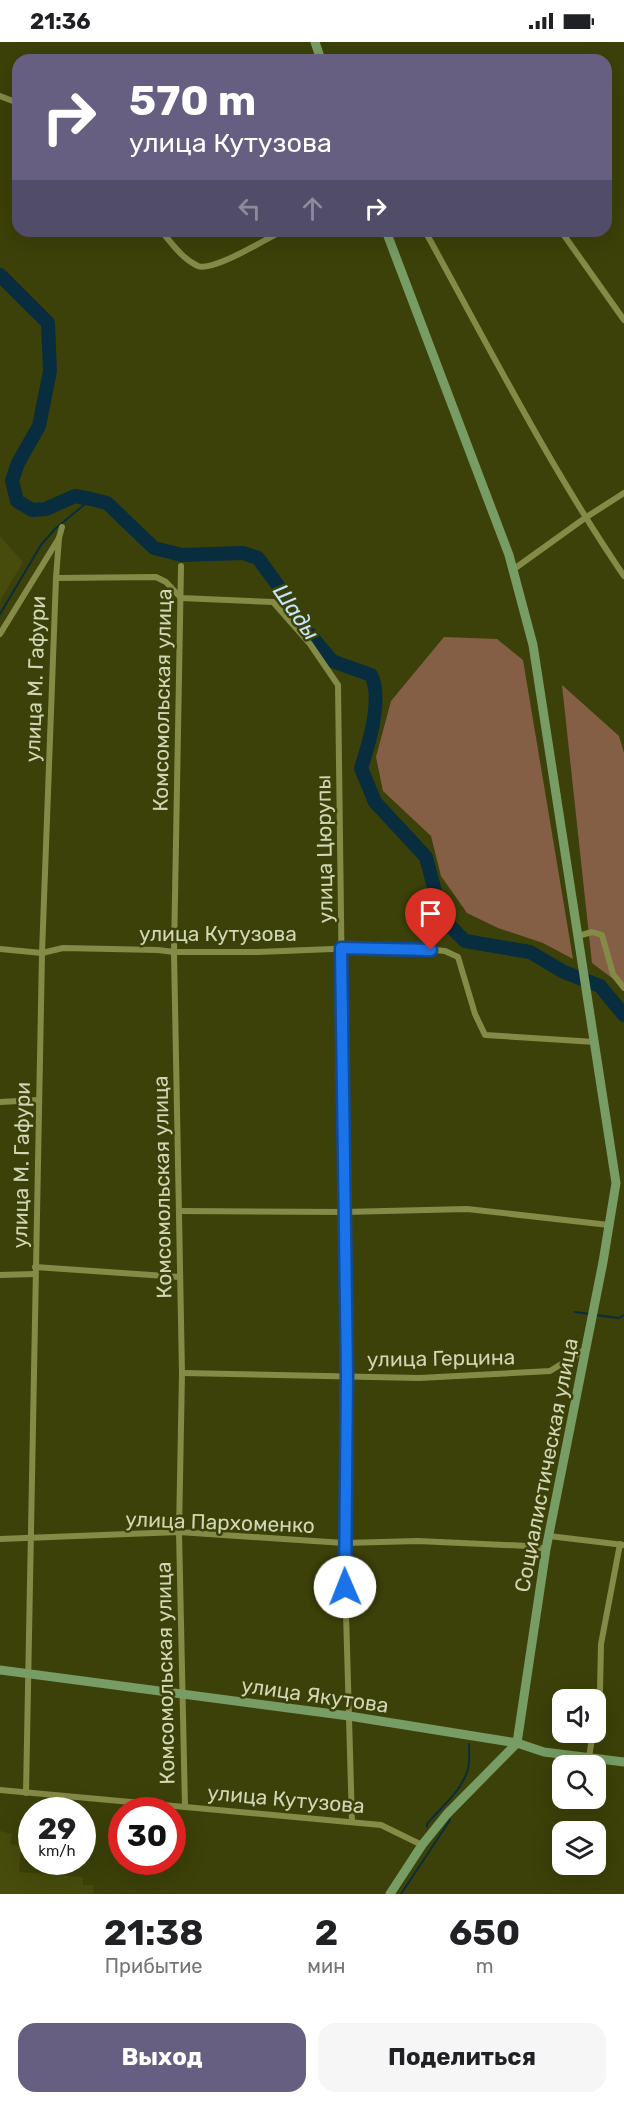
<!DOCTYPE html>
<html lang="ru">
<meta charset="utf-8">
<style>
body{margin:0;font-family:Rubik,sans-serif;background:#f6f6f6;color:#202124;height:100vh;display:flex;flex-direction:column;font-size:22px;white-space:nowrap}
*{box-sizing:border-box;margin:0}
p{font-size:20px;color:#757577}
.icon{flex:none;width:33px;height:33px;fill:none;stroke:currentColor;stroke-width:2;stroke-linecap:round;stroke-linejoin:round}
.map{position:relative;height:1852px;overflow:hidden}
.sheet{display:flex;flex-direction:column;background:#fff;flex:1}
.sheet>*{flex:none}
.top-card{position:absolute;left:12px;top:12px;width:600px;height:183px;border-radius:18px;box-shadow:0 6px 24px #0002;background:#665f82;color:#fff;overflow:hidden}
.controls{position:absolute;left:552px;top:1647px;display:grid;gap:12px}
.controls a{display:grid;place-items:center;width:54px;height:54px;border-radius:12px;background:#fff;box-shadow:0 6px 24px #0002;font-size:30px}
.speed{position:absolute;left:18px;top:1755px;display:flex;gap:12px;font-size:30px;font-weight:700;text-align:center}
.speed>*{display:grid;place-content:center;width:78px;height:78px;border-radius:50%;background:#fff;box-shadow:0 6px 24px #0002;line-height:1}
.speed small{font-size:15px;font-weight:400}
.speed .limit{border:9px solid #d22;background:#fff;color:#111}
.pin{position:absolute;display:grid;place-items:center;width:51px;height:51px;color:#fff;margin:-62px -26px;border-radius:50% 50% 50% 0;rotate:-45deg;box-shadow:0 0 6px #0007}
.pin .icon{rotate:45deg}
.me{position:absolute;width:66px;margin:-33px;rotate:359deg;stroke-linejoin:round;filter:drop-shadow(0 0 4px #0008)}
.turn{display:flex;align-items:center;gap:21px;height:126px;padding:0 18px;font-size:27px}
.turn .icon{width:78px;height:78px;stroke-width:2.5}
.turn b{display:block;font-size:42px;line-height:51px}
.lanes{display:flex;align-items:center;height:57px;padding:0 18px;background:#0003;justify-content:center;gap:30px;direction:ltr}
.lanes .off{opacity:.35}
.eta{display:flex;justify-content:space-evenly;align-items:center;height:102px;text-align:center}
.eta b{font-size:36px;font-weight:700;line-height:42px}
.cta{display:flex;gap:12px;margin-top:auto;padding:12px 18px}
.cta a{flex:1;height:69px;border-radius:18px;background:#665f82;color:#fff;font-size:24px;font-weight:700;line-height:69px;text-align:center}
.cta a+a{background:#f6f6f6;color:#202124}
.status{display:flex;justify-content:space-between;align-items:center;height:42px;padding:0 30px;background:#fff;direction:ltr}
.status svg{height:16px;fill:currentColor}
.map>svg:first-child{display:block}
.built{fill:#474c0c}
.green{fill:#855f45}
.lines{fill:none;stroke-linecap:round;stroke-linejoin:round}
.stream{stroke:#082d3e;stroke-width:2}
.river{stroke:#082d3e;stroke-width:14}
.street{stroke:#848b47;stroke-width:6}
.secondary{stroke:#779c64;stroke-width:9}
.route-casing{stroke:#114b97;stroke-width:15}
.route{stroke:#1a73e8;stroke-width:10}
.labels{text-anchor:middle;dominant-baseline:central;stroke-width:5;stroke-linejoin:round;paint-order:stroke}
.street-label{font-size:21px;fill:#d1d6b4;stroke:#3c4109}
.water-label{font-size:22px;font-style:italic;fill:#c4e7fc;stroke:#3c4109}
</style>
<div class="status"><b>21:36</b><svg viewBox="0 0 49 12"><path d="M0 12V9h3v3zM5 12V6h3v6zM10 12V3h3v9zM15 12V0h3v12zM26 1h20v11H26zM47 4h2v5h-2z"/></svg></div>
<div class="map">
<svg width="624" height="1852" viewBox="0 0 624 1852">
<rect width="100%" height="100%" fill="#3c4109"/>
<g class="built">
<path d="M 0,494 L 23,520 L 0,559 Z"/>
<path d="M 0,1789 L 12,1792 L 10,1802 L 21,1805 L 19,1830 L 83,1835 L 83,1843 L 93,1843 L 94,1852 L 0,1852 Z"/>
</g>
<g class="green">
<path d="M 444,595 L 497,597 L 523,618 L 573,917 L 543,901 L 498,886 L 467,871 L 441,834 L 431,794 L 383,749 L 376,715 L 391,659 Z"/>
<path d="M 562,643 L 619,694 L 624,711 L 624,945 L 592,921 Z"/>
</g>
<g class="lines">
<g class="stream">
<path d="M 0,572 L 41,503 L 55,487 L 91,457"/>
<path d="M 575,1270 L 590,1272"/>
<path d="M 595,1273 L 619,1276 L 624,1273"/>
<path d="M 427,1785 L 427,1782 C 441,1765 462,1749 468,1727 C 470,1720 469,1710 469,1702"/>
<path d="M 401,1852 L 450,1778"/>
</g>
<path class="river" d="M 0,233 L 48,281 L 50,329 L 39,384 L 18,421 L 12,439 L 17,459 L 32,468 L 46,467 L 75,454 L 91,457 L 107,461 L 154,506 L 182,513 L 243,511 L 258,516 L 282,549 L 291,570 L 332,619 L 371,633 C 383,656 369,702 361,726 L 375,760 L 426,815 L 442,876 L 465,899 L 530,910 L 564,930 L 600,944 L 624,973"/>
<g class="street">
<path d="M 0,54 L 18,61"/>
<path d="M 161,189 C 172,201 182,217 198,224 C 213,230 266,197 282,189"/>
<path d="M 425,189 C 489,305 549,424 624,534"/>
<path d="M 561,189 L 624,278"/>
<path d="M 181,524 L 174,910 L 182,1331 L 179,1490 L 185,1765"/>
<path d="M 514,527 L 585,476 L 624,451"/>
<path d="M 56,536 L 156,535 L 166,540 L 181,556 L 273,560 L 310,602 L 338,643 L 347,1333 L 344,1501 L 352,1780"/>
<path d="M 0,592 L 59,496 L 62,485"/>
<path d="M 578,894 L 592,890 L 602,893 L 613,932 L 624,946"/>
<path d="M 0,907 L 42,911 L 63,906 L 158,908 L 174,910 L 258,910 L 357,906 L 416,906 L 445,909 L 458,915 L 475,972 L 485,993 L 595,1000"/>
<path d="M 0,1060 L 39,1058"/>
<path d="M 179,1169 L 344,1170 L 467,1167 L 609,1183"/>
<path d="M 35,1225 L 180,1235"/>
<path d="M 0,1233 L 35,1232"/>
<path d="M 182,1331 L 419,1336 L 550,1329 L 586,1307"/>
<path d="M 549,1494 L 624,1503"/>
<path d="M 0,1497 L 179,1490 L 344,1501 L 418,1499 L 529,1504 L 546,1507"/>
<path d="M 596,1677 L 600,1648 L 601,1602 L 620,1502"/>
<path d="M 589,1715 L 593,1690"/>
<path d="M 0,1748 L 381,1783 L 422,1803"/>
<path d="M 26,1751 L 42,911 L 56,536 L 59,496"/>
</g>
<g class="secondary">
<path d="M 315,0 L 321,18"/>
<path d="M 386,189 L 509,513 L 533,603 L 616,1141 L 603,1220 L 546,1507 L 517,1701 L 447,1772 L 422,1803 L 390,1852"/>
<path d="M 0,1628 L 349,1674 L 517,1701 L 544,1710 L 624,1720"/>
</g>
</g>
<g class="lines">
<g class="route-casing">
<path id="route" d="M 345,1545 L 347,1333 L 341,906 L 431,908"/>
</g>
<use href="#route" class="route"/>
</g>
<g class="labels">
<g class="street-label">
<text transform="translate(35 637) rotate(-88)">улица М. Гафури</text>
<text transform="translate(162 658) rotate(-89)">Комсомольская улица</text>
<text transform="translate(324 807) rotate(-91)">улица Цюрупы</text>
<text x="218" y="891">улица Кутузова</text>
<text transform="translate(21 1123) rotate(-89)">улица М. Гафури</text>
<text transform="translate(162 1145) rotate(-91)">Комсомольская улица</text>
<text transform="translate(441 1316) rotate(-1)">улица Герцина</text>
<text transform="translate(546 1423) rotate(-79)">Социалистическая улица</text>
<text transform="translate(220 1480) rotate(2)">улица Пархоменко</text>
<text transform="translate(165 1631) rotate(-91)">Комсомольская улица</text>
<text transform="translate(315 1653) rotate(8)">улица Якутова</text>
<text transform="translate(286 1757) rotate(5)">улица Кутузова</text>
</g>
<g class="water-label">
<text transform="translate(296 570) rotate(55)">Шады</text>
</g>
</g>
</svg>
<div class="controls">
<a><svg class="icon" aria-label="sound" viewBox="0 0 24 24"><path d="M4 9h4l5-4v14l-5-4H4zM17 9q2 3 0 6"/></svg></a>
<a><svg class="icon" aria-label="search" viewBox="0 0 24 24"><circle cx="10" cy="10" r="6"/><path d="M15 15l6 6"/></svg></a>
<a><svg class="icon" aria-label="layers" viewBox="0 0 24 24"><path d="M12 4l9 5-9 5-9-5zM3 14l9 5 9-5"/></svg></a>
</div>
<div class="speed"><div>29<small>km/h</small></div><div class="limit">30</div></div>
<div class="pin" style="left:431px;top:908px;background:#d93025"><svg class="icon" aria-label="arrive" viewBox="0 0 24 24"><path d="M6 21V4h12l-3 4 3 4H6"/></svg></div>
<svg class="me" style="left:345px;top:1545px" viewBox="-20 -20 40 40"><circle r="19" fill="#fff"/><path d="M0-13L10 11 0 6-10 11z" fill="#1a73e8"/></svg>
<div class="top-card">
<div class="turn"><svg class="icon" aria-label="right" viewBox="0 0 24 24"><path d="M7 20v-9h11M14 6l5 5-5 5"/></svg><div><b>570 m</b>улица Кутузова</div></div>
<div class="lanes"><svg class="icon off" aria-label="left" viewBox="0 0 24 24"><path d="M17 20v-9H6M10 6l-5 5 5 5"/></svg><svg class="icon off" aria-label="ahead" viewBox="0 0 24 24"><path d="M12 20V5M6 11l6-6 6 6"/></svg><svg class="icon" aria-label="right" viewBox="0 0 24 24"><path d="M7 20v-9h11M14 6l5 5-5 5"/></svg></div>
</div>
</div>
<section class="sheet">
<div class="eta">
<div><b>21:38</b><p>Прибытие</p></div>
<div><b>2</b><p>мин</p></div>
<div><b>650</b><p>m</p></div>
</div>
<div class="cta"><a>Выход</a><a>Поделиться</a></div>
</section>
